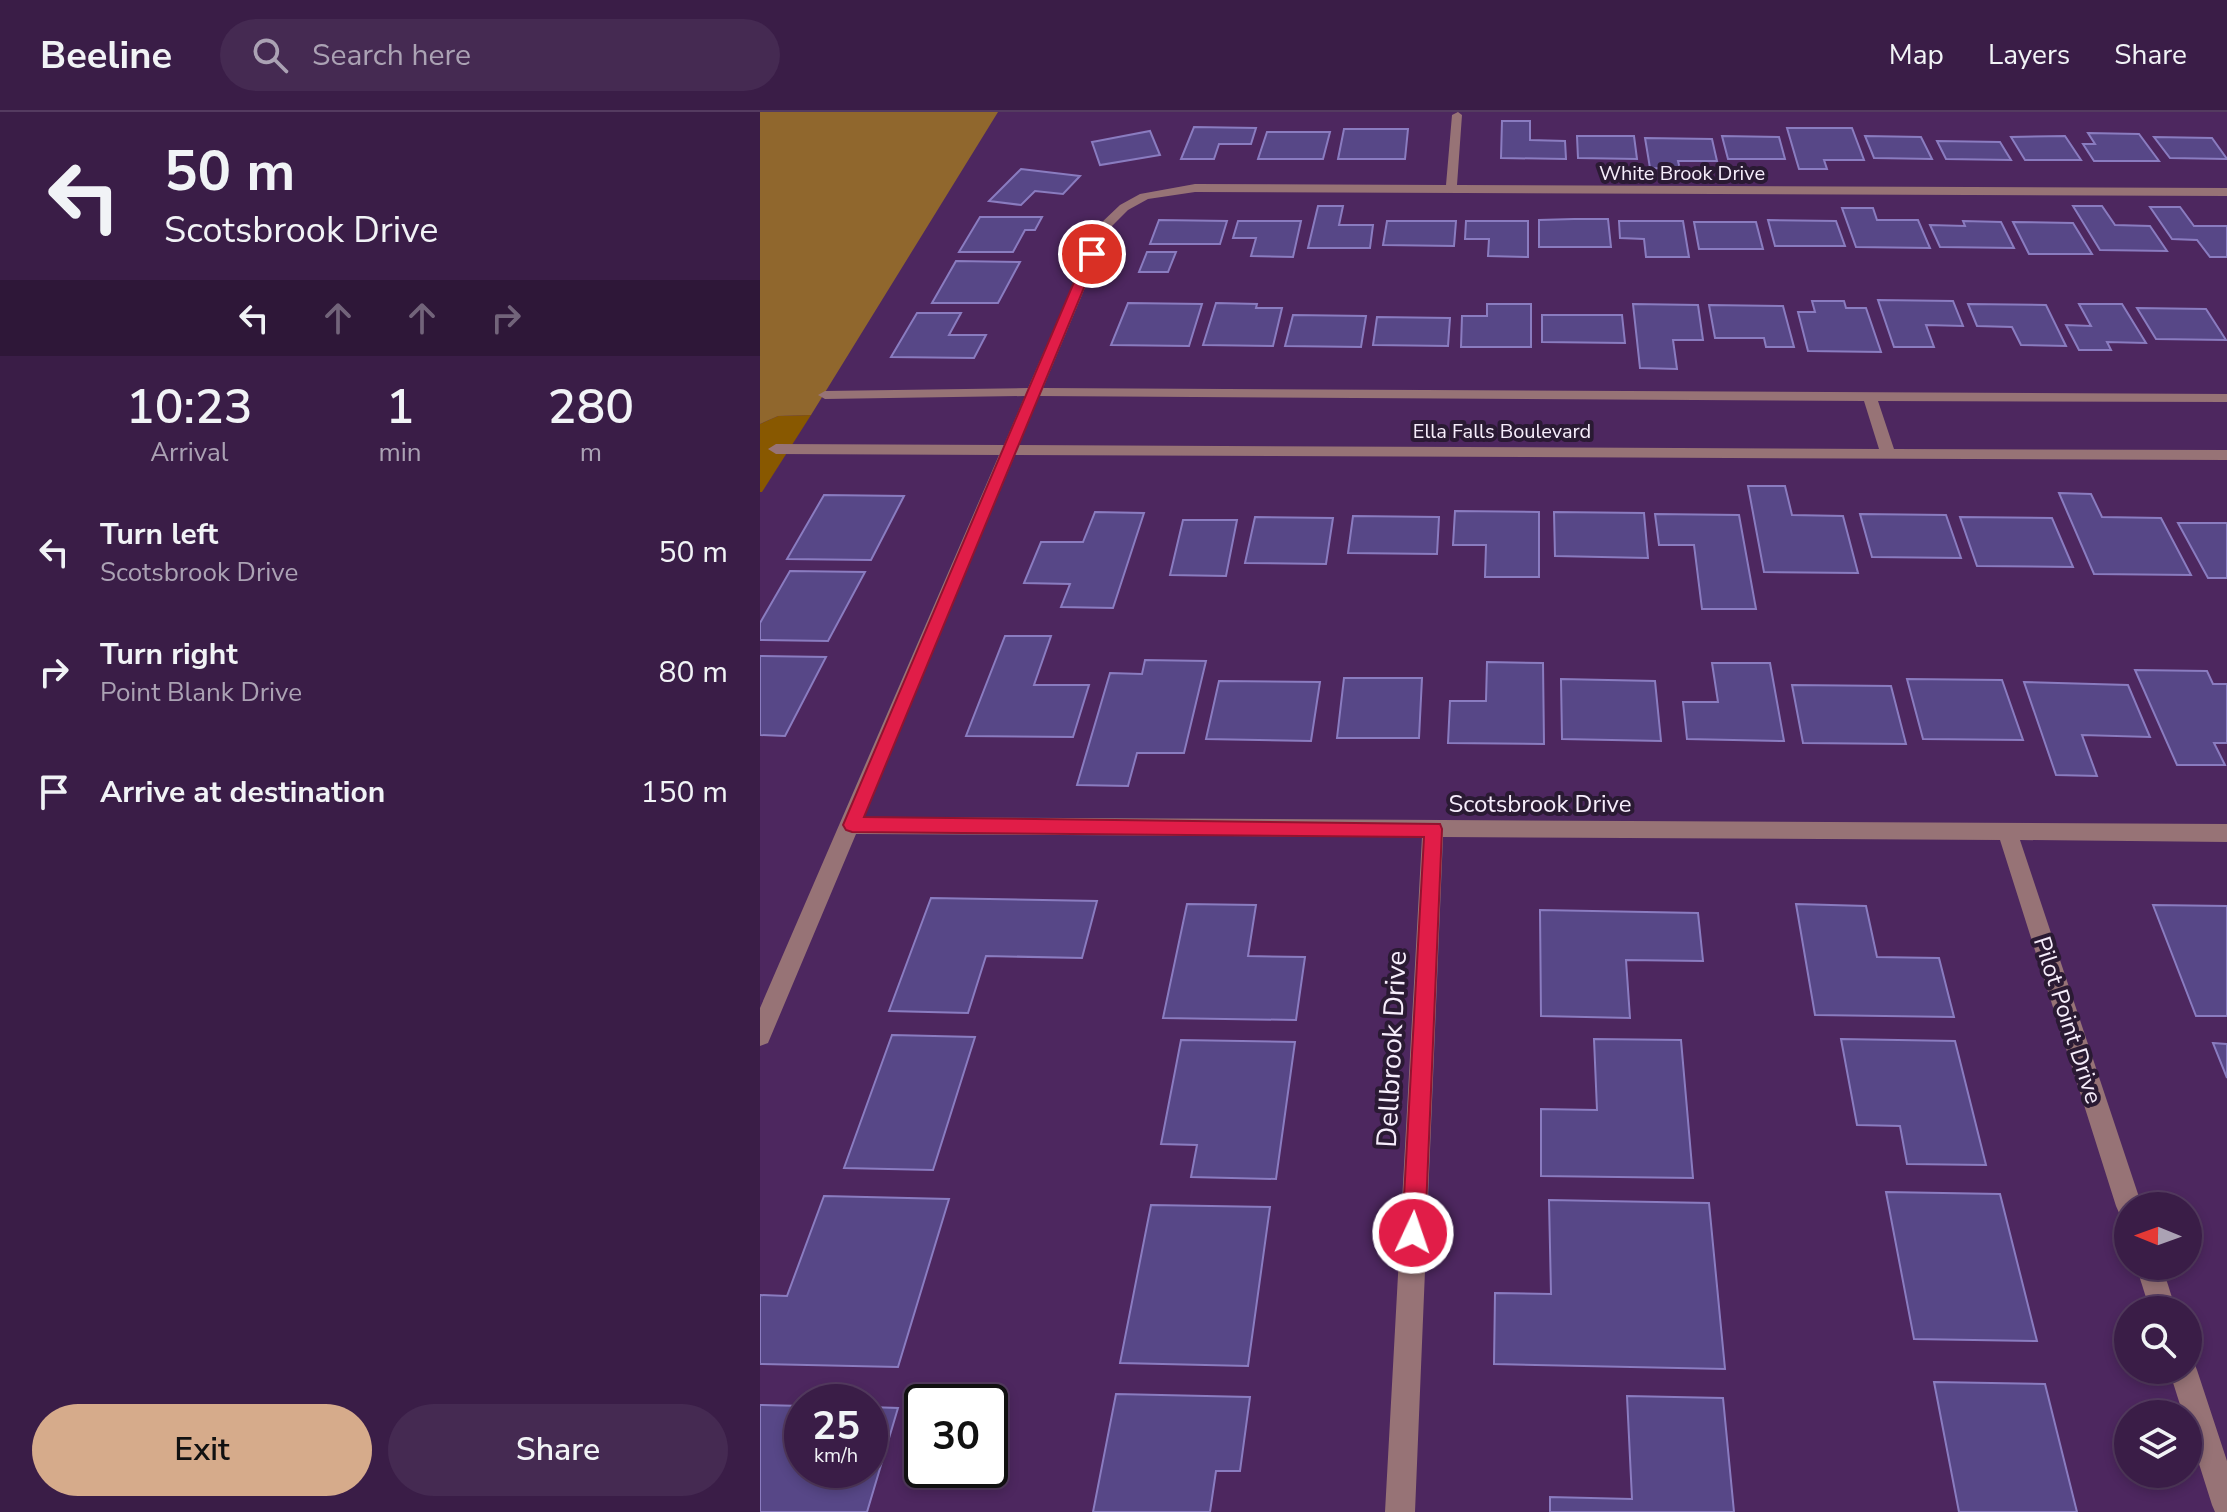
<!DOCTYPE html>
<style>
body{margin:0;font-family:"Nunito Sans",sans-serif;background:#452a52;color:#f1f3f6;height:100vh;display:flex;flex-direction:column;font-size:30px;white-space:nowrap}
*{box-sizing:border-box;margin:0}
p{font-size:26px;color:#aba2b4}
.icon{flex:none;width:44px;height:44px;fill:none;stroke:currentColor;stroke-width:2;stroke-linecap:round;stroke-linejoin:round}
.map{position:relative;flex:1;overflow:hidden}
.side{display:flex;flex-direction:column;background:#3a1d47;width:760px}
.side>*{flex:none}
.top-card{background:#3a1d47;color:#f1f3f6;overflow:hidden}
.needle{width:52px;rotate:271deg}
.tools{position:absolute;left:1354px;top:1080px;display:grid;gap:16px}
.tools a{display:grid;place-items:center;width:88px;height:88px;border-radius:50%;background:#3a1d47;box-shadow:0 4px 12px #0003,0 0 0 2px #543b60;font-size:40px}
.speed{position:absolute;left:24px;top:1272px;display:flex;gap:16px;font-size:40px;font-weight:700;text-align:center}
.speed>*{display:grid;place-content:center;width:104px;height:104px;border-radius:50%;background:#3a1d47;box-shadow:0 4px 12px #0003,0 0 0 2px #543b60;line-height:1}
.speed small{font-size:20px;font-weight:400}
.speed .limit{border:4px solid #111;border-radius:12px;background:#fff;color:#111}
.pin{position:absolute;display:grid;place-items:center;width:68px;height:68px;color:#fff;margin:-34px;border:4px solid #fff;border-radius:50%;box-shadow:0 2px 8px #0007}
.me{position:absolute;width:88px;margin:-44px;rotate:3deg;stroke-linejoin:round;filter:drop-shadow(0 0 6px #0008)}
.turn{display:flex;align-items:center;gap:28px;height:168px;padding:0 32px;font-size:36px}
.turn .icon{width:104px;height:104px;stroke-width:2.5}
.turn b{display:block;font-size:56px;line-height:68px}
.lanes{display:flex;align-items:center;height:76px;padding:0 32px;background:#0003;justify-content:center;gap:40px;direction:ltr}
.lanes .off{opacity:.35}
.eta{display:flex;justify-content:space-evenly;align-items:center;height:136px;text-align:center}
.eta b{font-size:48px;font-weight:600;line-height:56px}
.cta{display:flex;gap:16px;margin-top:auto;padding:16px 32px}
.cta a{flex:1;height:92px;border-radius:48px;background:#d6ab8b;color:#111;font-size:32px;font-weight:600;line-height:92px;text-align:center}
.cta a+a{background:#452a52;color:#f1f3f6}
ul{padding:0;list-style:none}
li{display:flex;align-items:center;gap:24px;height:120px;padding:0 32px}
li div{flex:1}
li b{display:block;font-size:30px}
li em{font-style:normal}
header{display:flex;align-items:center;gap:48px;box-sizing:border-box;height:112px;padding:0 40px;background:#3a1d47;border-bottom:2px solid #543b60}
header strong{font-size:38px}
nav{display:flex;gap:44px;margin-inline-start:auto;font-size:28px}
.search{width:560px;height:72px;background:#452a52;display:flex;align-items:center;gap:20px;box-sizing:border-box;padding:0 28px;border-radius:44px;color:#aba2b4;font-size:30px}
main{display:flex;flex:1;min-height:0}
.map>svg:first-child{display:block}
.green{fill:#885800}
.forest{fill:#90672d}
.building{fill:#574787;stroke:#8a7cc0;stroke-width:2}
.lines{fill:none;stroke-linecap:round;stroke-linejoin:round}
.minor{fill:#977376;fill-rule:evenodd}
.route{fill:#e11d48;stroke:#92132f;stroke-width:2}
.labels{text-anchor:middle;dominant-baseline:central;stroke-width:8;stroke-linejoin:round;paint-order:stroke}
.far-street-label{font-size:20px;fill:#f6edfb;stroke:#2a1a33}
.street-label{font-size:24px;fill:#f6edfb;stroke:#2a1a33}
.near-street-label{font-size:28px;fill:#f6edfb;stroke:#2a1a33}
</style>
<header>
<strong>Beeline</strong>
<div class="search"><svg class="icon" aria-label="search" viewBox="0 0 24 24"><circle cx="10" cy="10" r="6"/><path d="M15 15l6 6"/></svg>Search here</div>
<nav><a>Map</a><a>Layers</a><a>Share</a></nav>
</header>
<main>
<section class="side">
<div class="top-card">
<div class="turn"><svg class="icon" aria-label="left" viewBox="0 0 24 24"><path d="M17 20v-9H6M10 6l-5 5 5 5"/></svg><div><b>50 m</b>Scotsbrook Drive</div></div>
<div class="lanes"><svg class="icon" aria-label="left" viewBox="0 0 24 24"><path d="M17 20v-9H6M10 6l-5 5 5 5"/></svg><svg class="icon off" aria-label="ahead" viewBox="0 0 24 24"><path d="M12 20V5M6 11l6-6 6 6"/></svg><svg class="icon off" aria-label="ahead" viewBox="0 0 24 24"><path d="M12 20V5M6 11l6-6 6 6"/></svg><svg class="icon off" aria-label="right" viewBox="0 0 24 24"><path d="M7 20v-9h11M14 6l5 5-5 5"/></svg></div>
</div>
<div class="eta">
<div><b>10:23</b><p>Arrival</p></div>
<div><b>1</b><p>min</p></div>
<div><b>280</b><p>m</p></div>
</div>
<ul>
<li><svg class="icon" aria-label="left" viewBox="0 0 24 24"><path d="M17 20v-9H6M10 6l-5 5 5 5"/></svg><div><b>Turn left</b><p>Scotsbrook Drive</p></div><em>50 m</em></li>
<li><svg class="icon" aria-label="right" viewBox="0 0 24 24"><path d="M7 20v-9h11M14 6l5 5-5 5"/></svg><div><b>Turn right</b><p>Point Blank Drive</p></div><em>80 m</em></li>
<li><svg class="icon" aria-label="arrive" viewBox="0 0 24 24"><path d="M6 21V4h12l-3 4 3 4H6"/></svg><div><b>Arrive at destination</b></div><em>150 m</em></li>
</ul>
<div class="cta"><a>Exit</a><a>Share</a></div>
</section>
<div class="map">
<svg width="1467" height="1400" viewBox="0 0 1467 1400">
<rect width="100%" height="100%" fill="#4d275f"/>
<path class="green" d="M 51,303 L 2,380 L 0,380 L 0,312 L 18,304 Z"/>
<path class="forest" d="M 0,0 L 238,0 L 51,303 L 18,304 L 0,312 Z"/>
<g class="building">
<path d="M 742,9 L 770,9 L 770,28 L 805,29 L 806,47 L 741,46 Z"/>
<path d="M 434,15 L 496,16 L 491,32 L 459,32 L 454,47 L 421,47 Z"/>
<path d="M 1027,16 L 1092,16 L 1104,48 L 1064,48 L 1067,57 L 1039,57 Z"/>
<path d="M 584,17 L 648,17 L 645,47 L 578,47 Z"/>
<path d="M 390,19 L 400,43 L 340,53 L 332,30 Z"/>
<path d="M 507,20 L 570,20 L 563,47 L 498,47 Z"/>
<path d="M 1328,21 L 1379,22 L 1399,49 L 1334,49 L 1323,32 L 1335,32 Z"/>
<path d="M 817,24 L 874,24 L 877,47 L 818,46 Z"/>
<path d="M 962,24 L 1019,25 L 1025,47 L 968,47 Z"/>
<path d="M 1105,24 L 1161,25 L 1172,47 L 1114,46 Z"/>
<path d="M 1305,24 L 1321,48 L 1265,48 L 1251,25 Z"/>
<path d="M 1394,25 L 1452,26 L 1467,47 L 1410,46 Z"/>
<path d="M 885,26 L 952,27 L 957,49 L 918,49 L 920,57 L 890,56 Z"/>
<path d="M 1177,29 L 1240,30 L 1251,48 L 1186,47 Z"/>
<path d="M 261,57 L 320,64 L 303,82 L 275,79 L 261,93 L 229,89 Z"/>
<path d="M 558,94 L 583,94 L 579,113 L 613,113 L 610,136 L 548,136 Z"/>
<path d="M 1313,94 L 1342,94 L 1355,113 L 1390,114 L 1407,139 L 1340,138 Z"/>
<path d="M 1390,95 L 1420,95 L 1434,114 L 1467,114 L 1467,145 L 1450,145 L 1437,128 L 1412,127 Z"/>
<path d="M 1082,96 L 1113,96 L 1117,108 L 1158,108 L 1170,136 L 1096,135 Z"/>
<path d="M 220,105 L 282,105 L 275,118 L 265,118 L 253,140 L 199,140 Z"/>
<path d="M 814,107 L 848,107 L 851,135 L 779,135 L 779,108 Z"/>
<path d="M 399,108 L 467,109 L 460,132 L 390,132 Z"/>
<path d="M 1008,108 L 1076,109 L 1085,134 L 1015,134 Z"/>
<path d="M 478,109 L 541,109 L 533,145 L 491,144 L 496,126 L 473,126 Z"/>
<path d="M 627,109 L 696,109 L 694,134 L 623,133 Z"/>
<path d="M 706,109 L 768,109 L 768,145 L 728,144 L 729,127 L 705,127 Z"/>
<path d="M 859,109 L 923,109 L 929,145 L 886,145 L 884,127 L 860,126 Z"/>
<path d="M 1203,109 L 1241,110 L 1254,136 L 1180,135 L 1170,113 L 1205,114 Z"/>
<path d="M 934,110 L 996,110 L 1003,137 L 939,137 Z"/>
<path d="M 1253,110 L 1313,111 L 1332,142 L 1269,142 Z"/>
<path d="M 387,140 L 416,140 L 408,160 L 379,160 Z"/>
<path d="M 196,149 L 260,150 L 238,191 L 172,191 Z"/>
<path d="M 1118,188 L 1193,189 L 1203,214 L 1166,213 L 1174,235 L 1134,235 Z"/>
<path d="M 1052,189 L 1084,189 L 1086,196 L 1106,196 L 1121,240 L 1048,239 L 1038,200 L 1055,200 Z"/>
<path d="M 368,191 L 442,192 L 429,234 L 351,233 Z"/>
<path d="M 456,191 L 497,192 L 496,196 L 522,196 L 513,234 L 443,233 Z"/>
<path d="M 727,192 L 771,192 L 771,235 L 701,235 L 702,204 L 727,204 Z"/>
<path d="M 873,192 L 938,193 L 943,228 L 913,228 L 917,257 L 880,256 Z"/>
<path d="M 1208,192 L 1286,193 L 1306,234 L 1261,233 L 1252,215 L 1217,214 Z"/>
<path d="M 1319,192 L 1362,192 L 1386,231 L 1347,230 L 1351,238 L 1319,238 L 1306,213 L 1331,214 Z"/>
<path d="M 949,193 L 1023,194 L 1034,235 L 1006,235 L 1004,226 L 955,226 Z"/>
<path d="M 1377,196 L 1446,197 L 1466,228 L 1396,227 Z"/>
<path d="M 157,201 L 201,201 L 189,223 L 226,223 L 214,246 L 131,245 Z"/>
<path d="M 533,203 L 606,204 L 601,235 L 525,234 Z"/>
<path d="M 782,203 L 862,203 L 865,231 L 782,230 Z"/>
<path d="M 617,205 L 690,206 L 688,234 L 613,233 Z"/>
<path d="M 988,374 L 1025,374 L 1032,403 L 1083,404 L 1098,461 L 1004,460 Z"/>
<path d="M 1299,381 L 1331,382 L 1342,405 L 1401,406 L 1431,463 L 1334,462 Z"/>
<path d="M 64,383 L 144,384 L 111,448 L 27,447 Z"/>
<path d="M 695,399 L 779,400 L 779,465 L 725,465 L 726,433 L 693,433 Z"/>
<path d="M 335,400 L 384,401 L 353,496 L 301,495 L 310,472 L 264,471 L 281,430 L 323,430 Z"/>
<path d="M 794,400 L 884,401 L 888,446 L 795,444 Z"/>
<path d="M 895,402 L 979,403 L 996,497 L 942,497 L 934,433 L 899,433 Z"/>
<path d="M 1100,402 L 1186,403 L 1201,446 L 1112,445 Z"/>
<path d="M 593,404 L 679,405 L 677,442 L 588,441 Z"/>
<path d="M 495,405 L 573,406 L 566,452 L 485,451 Z"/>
<path d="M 1200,405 L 1292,406 L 1313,455 L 1217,454 Z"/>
<path d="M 423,408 L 477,408 L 466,464 L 410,463 Z"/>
<path d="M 1418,411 L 1467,411 L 1467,466 L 1448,466 Z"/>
<path d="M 30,459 L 105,460 L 68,529 L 0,528 L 0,511 Z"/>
<path d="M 245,524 L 291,524 L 274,573 L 329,573 L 313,625 L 206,624 Z"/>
<path d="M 0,544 L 66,545 L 25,624 L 0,623 Z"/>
<path d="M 385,548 L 446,549 L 424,641 L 377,641 L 368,674 L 317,673 L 350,561 L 382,562 Z"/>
<path d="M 727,550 L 783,551 L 784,632 L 688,631 L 690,589 L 726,589 Z"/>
<path d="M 952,551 L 1010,551 L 1024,629 L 927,627 L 923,590 L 958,590 Z"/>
<path d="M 1375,558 L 1447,559 L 1453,572 L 1467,572 L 1467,631 L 1454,631 L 1465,653 L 1417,653 Z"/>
<path d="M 584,566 L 662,566 L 659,626 L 577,626 Z"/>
<path d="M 801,567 L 895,569 L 901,629 L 802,627 Z"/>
<path d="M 1147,567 L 1242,568 L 1263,628 L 1163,627 Z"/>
<path d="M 459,569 L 560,570 L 551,629 L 446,627 Z"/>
<path d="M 1264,570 L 1368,573 L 1390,625 L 1322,623 L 1337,664 L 1296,663 Z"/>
<path d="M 1032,573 L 1131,574 L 1146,632 L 1043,631 Z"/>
<path d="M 171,786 L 337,789 L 322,846 L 226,844 L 208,901 L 129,899 Z"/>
<path d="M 427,792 L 496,793 L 488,844 L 545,845 L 536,908 L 403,906 Z"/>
<path d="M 1036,792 L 1106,794 L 1117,845 L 1179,846 L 1194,905 L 1055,903 Z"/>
<path d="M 1393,793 L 1467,794 L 1467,904 L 1436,904 Z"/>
<path d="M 780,798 L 938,801 L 943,849 L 866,848 L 870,906 L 781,904 Z"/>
<path d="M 132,923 L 215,925 L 173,1058 L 84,1056 Z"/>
<path d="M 834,927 L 921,928 L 933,1066 L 781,1064 L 781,997 L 837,998 Z"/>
<path d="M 1081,927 L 1195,929 L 1226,1053 L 1147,1052 L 1140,1014 L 1097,1013 Z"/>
<path d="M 421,928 L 535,930 L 516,1067 L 431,1065 L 437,1033 L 401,1032 Z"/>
<path d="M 1453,931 L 1467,932 L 1467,966 Z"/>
<path d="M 1126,1080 L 1240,1082 L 1277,1229 L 1154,1227 Z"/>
<path d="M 64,1084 L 189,1087 L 138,1255 L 0,1252 L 0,1183 L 27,1184 Z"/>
<path d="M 789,1088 L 949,1091 L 965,1257 L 734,1252 L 735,1181 L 791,1182 Z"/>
<path d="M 391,1093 L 510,1095 L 488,1254 L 360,1251 Z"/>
<path d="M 1174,1270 L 1285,1272 L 1317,1400 L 1199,1400 Z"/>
<path d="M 356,1282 L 490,1285 L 480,1359 L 456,1359 L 450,1400 L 333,1400 Z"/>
<path d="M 867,1284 L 963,1286 L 974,1400 L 790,1400 L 790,1385 L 872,1387 Z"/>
<path d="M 0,1293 L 42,1294 L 42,1358 L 110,1358 L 110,1295 L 138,1296 L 107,1400 L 0,1400 Z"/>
</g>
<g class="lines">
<g class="minor">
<path d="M 698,0 L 702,3 L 697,73 L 1467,76 L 1467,84 L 435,80 L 388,87 L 368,98 L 350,116 L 283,276 L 1467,282 L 1467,290 L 1118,289 L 1134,337 L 1467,338 L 1467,348 L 255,343 L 103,705 L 1467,712 L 1467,730 L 1260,728 L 1382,1094 L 1368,1094 L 1368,1106 L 1360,1103 L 1356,1094 L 1240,728 L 683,725 L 655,1400 L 625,1400 L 662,725 L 96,722 L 8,931 L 0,934 L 0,896 L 239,343 L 16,342 L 8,337 L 16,332 L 244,333 L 265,284 L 65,287 L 58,283 L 65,279 L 268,276 L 340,112 L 360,93 L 380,82 L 435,72 L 686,73 L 692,3 ZM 279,284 L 1104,289 L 1119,337 L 259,333 Z"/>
<path d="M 1376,1154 L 1402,1154 L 1416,1198 L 1390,1198 Z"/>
<path d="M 1428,1246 L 1433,1248 L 1437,1258 L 1467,1349 L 1467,1400 L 1455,1400 L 1452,1393 L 1428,1317 L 1428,1302 L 1423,1302 L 1409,1258 L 1428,1258 Z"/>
</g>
</g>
<path class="route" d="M 332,139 L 338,142 L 104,705 L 680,712 L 682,717 L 665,1121 L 662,1129 L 653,1132 L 645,1129 L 642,1121 L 664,725 L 92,720 L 86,718 L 83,713 L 326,142 Z"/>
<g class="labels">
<g class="far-street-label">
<text x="922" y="61">White Brook Drive</text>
<text x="742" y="319">Ella Falls Boulevard</text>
</g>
<g class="street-label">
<text x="780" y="692">Scotsbrook Drive</text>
<text transform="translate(1308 908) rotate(72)">Pilot Point Drive</text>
</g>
<g class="near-street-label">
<text transform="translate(632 937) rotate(-87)">Dellbrook Drive</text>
</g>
</g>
</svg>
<div class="tools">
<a><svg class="needle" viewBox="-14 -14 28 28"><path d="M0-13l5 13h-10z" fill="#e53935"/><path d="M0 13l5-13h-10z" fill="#aba2b4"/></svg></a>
<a><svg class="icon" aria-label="search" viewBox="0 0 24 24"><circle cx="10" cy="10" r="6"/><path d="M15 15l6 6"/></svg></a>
<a><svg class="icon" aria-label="layers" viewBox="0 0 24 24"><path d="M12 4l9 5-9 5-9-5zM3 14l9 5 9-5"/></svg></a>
</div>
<div class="speed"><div>25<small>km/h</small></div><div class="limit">30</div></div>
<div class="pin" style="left:332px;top:142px;background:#d93025"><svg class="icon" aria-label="arrive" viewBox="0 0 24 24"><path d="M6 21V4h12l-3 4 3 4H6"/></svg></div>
<svg class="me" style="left:653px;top:1121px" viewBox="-20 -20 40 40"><circle r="17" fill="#e11d48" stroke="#fff" stroke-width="3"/><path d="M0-11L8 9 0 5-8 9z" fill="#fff"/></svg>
</div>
</main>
